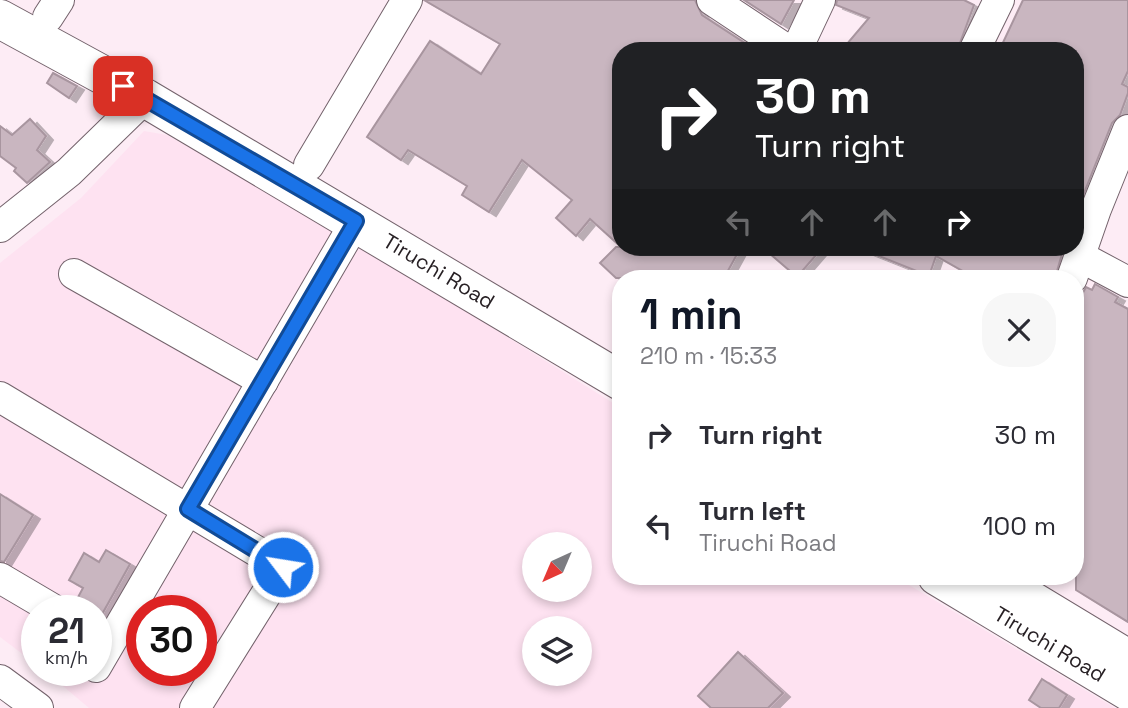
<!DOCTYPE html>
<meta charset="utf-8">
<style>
body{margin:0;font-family:"Space Grotesk",sans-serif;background:#f7f7f7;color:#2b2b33;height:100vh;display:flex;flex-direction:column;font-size:26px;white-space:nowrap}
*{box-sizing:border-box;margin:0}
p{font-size:23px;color:#7c7c81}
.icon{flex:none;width:38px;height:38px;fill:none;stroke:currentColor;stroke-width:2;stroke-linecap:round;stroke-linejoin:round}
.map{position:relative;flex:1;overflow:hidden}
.panel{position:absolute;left:612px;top:270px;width:472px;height:315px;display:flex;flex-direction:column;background:#fff;border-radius:28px;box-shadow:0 4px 10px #0003}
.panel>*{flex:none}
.banner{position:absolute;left:612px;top:42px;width:472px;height:214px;border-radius:28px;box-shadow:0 4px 10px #0003;background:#202124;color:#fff;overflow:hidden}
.needle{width:46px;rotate:224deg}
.controls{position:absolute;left:522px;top:532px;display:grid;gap:14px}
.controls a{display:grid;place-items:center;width:70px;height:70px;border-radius:50%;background:#fff;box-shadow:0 4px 10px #0003;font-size:35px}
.speed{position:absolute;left:21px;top:595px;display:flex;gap:14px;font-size:35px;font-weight:700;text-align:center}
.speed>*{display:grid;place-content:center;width:91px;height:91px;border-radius:50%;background:#fff;box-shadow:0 4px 10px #0003;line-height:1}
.speed small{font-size:18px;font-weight:400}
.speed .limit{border:10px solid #d22;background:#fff;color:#111}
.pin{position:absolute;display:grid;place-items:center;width:60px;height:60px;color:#fff;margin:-30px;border-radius:14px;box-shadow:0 4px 10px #0006}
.me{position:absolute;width:77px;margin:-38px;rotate:301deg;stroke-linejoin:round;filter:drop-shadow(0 0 5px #0008)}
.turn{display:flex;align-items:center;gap:24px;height:147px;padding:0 28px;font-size:32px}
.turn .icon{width:91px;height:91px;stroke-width:2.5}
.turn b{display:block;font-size:49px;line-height:60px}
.lanes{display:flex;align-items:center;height:66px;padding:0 28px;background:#0003;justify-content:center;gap:35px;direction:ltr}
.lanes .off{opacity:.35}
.round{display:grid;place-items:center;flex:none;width:74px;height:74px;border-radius:28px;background:#f7f7f7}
.head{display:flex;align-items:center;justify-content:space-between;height:119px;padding:0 28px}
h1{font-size:42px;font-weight:700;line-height:52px;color:#111827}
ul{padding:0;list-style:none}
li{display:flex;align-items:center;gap:21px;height:91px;padding:0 28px}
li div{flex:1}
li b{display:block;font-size:26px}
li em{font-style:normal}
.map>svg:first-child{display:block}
.built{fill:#fee2f1;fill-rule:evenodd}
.building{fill:#c9b6c0;stroke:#a8959f;stroke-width:2;filter:url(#shadow)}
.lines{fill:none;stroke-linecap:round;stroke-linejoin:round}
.minor-casing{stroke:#73626b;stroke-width:32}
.highway-casing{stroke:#73626b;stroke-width:40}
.minor{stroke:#fff;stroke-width:30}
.highway{stroke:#fff;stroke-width:38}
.route-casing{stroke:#114b97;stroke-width:18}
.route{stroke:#1a73e8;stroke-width:12}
.labels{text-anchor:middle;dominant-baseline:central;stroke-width:5;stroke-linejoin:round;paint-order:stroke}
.street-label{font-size:21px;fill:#282125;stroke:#fff}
</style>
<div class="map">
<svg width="1128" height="708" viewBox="0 0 1128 708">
<defs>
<filter id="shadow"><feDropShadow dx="7" dy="4" stdDeviation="0" flood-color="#0004"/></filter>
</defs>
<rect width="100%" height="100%" fill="#fdecf5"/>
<path class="built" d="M 144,131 L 167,135 L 339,232 L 621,408 L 621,576 L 894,576 L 1115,708 L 89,708 L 44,670 L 96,670 L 96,611 L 37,611 L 37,665 L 0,637 L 0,263 L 81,198 ZM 534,544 L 579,544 L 579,590 L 534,590 ZM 142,611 L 201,611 L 201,670 L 142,670 ZM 534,628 L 579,628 L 579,674 L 534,674 Z"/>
<g class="building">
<path d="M 424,0 L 695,0 L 702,15 L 757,51 L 621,51 L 621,247 L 741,247 L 724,278 L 616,278 L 600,263 L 616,247 L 621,247 L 590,219 L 576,236 L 556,218 L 572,200 L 522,160 L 489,212 L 462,195 L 467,186 L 408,150 L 401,160 L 367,137 L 430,41 L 481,74 L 500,44 Z"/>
<path d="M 744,0 L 794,0 L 781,24 Z"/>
<path d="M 837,0 L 964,0 L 974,5 L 957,51 L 897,51 L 888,46 L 884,51 L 841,51 L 869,18 L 836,5 Z"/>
<path d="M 1023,0 L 1128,0 L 1128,71 L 1122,84 L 1128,87 L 1128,93 L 1120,115 L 1112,123 L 1076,213 L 1076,51 L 999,51 Z"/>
<path d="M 53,73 L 77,86 L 69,98 L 47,83 Z"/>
<path d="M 30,119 L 46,136 L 37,150 L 50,162 L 27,183 L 14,171 L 16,168 L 0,156 L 0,126 L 12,135 Z"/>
<path d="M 762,247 L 823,247 L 797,277 Z"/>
<path d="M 1064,247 L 1055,278 L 964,278 L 966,273 L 936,256 L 929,276 L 859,248 Z"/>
<path d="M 1095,284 L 1118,297 L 1115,302 L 1128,309 L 1128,622 L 1076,590 L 1076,306 L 1086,287 L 1092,290 Z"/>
<path d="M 0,494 L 33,515 L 4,562 L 0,561 Z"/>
<path d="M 106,550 L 130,564 L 101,616 L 76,601 L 83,588 L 69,580 L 84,553 L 99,562 Z"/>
<path d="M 738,652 L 783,693 L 768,708 L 711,708 L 698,696 Z"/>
<path d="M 1042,679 L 1067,695 L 1059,708 L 1041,708 L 1029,700 Z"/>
</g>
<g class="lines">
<g class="minor-casing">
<g id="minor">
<path d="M 712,0 L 789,51"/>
<path d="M 48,17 L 59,0"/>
<path d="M 796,51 L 820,0"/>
<path d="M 974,51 L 999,0"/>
<path d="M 309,165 L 407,0"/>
<path d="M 0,227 L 69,172 L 145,98"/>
<path d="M 1081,257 L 1128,282"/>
<path d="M 74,274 L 263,381"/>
<path d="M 1072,278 L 1096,209 L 1128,130"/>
<path d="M 0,397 L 283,567 L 195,708"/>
<path d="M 0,578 L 56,611"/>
<path d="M 96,667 L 356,221"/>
<path d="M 0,680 L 38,708"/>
</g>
</g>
<g class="highway-casing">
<g id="highway">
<path d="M 0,19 L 145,98 L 621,381"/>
<path d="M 937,576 L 1128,691"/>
<path d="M 991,576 L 1128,659"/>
</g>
</g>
<use href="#minor" class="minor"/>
<use href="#highway" class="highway"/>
</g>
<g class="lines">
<g class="route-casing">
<path id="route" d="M 123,86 L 356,221 L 188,509 L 283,567"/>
</g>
<use href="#route" class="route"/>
</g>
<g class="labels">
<g class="street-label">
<text transform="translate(439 271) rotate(31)">Tiruchi Road</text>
<text transform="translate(1050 644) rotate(31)">Tiruchi Road</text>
</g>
</g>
</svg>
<div class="controls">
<a><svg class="needle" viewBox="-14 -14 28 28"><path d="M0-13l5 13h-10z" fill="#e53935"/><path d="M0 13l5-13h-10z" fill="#7c7c81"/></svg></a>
<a><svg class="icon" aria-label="layers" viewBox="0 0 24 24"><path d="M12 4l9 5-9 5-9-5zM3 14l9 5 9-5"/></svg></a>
</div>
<div class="speed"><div>21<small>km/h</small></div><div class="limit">30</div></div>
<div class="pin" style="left:123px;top:86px;background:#d93025"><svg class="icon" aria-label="arrive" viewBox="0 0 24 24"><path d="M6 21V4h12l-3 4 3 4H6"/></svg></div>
<svg class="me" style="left:283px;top:567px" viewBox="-20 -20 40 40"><circle r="17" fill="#1a73e8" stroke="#fff" stroke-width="3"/><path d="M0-11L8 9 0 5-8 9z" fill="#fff"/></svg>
<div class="banner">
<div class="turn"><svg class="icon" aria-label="right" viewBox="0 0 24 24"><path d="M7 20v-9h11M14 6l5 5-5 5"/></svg><div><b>30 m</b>Turn right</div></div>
<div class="lanes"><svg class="icon off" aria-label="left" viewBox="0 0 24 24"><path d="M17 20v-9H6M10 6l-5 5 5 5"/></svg><svg class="icon off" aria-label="ahead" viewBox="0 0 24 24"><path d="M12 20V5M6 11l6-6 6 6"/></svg><svg class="icon off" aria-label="ahead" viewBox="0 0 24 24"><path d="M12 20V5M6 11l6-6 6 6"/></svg><svg class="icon" aria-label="right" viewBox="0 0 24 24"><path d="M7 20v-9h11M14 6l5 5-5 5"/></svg></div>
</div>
<section class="panel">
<div class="head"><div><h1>1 min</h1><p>210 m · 15:33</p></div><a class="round"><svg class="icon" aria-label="close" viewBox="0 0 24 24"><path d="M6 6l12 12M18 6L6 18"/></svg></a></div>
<ul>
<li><svg class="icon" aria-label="right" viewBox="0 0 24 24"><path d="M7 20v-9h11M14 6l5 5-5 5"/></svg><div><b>Turn right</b></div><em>30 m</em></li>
<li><svg class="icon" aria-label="left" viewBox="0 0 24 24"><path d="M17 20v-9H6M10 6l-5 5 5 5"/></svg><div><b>Turn left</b><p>Tiruchi Road</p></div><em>100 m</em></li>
</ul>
</section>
</div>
